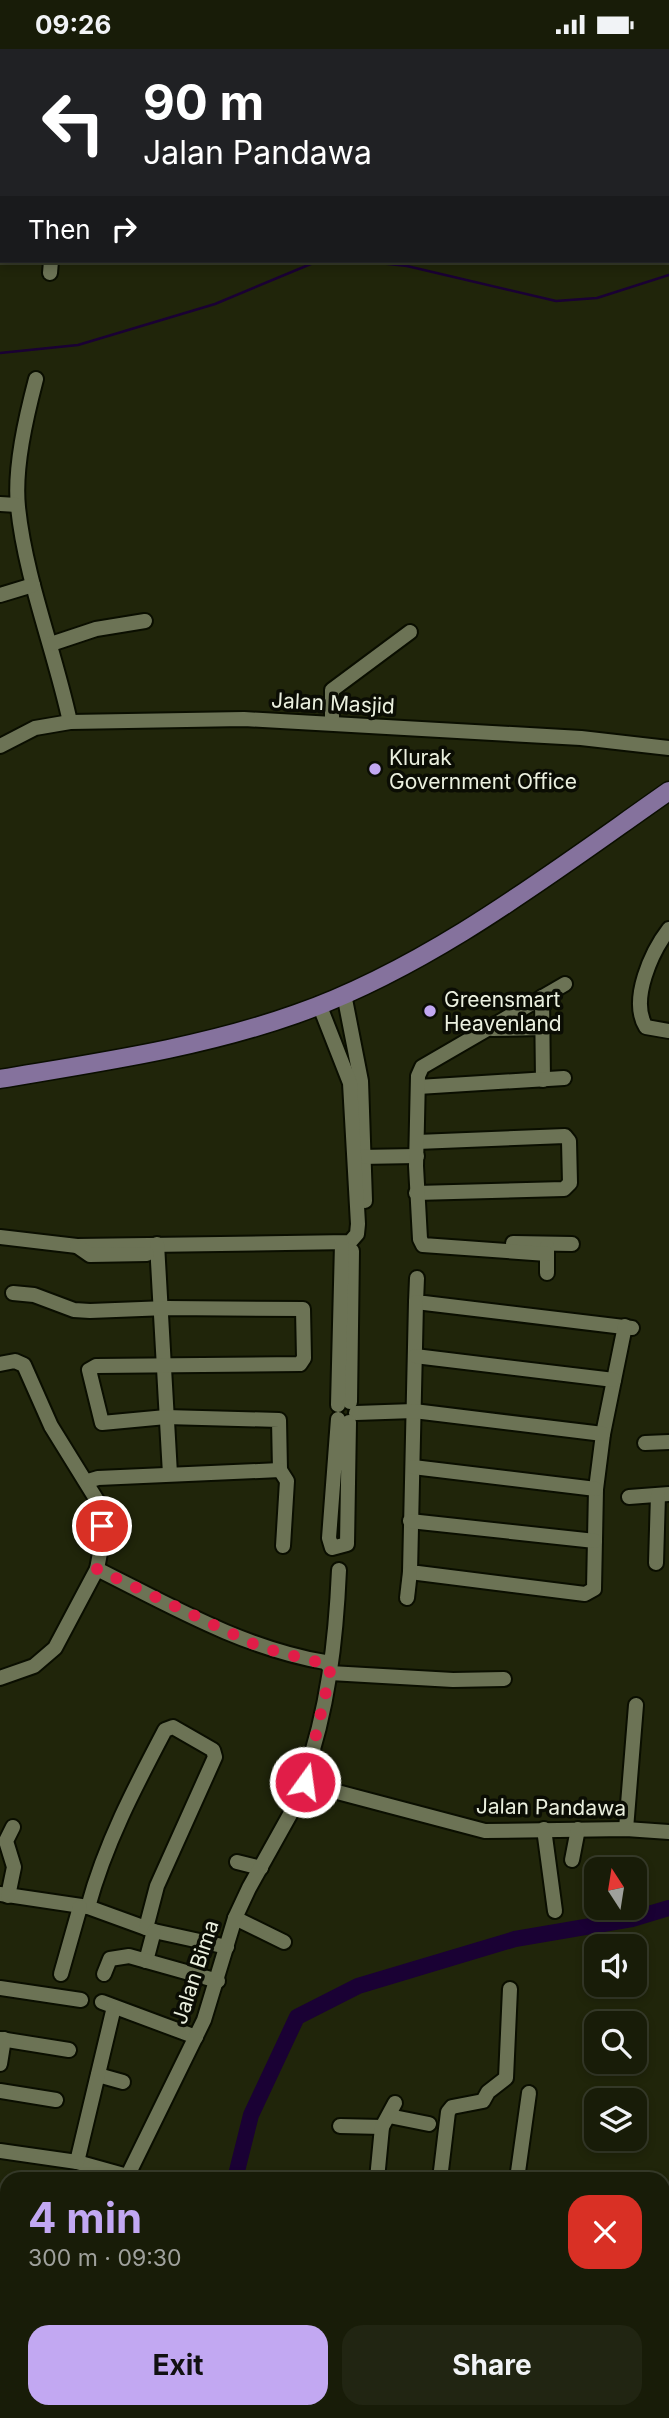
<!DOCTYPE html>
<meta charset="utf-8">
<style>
body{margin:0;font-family:Inter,sans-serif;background:#212512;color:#f1f3f6;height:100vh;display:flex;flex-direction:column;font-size:26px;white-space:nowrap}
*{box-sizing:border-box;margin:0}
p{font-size:23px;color:#9fa19c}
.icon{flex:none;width:38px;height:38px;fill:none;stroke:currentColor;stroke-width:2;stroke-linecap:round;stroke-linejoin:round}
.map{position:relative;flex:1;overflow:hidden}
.panel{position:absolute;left:0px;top:2123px;width:670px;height:247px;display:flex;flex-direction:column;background:#181c08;border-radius:21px 21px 0 0;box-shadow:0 4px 10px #0003,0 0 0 2px #363a29}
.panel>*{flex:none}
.top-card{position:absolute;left:0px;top:0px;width:670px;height:214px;box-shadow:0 4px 10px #0003,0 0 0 2px #363a29;background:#202124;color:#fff;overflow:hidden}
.needle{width:46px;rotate:348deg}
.tools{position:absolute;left:584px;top:1808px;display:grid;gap:14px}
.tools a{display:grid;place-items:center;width:63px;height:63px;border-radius:14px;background:#181c08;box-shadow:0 4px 10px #0003,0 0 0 2px #363a29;font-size:35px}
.pin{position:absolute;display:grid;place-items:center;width:60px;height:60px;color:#fff;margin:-30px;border:4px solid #fff;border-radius:50%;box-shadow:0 2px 7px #0007}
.me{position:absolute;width:77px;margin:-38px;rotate:14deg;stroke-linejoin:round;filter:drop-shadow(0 0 5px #0008)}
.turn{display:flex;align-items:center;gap:24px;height:147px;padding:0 28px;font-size:32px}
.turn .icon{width:91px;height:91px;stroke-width:2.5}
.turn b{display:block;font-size:49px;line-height:60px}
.then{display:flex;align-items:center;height:66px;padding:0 28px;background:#0003;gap:14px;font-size:26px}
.round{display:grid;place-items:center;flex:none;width:74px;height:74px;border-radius:21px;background:#212512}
.summary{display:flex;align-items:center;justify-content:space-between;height:119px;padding:0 28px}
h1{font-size:42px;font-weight:700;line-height:52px;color:#c2a8f2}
.primary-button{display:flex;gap:14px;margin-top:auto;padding:14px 28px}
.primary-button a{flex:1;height:80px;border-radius:21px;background:#c2a8f2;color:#111;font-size:28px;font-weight:700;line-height:80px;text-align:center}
.primary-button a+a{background:#212512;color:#f1f3f6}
.status{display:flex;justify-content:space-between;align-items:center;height:49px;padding:0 35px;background:#181c08;direction:ltr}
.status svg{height:19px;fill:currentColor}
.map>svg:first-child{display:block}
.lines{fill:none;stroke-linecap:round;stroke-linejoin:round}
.stream{stroke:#1a0134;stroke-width:2.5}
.river{stroke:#1a0134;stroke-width:16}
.minor-casing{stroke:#0a0e00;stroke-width:18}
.major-casing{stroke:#0a0e00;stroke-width:21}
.minor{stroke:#6c7355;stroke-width:14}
.major{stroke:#85729d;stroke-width:18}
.route{stroke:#e11d48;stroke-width:12;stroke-dasharray:0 21.6}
.poi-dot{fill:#c2a8f2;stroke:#0b0d04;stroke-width:2.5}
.labels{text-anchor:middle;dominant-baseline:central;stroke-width:7;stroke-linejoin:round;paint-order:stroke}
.street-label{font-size:21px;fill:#ebf0df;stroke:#0b0d04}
.poi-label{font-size:21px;fill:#ebf0df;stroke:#0b0d04;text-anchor:start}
</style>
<div class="status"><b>09:26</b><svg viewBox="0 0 49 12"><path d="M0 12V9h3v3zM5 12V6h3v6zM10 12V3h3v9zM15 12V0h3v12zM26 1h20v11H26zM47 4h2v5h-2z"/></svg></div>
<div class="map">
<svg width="669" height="2369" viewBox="0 0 669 2369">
<rect width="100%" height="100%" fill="#20250a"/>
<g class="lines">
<g class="stream">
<path d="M 361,212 L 407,217 L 556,252 L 597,249 L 669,226"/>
<path d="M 0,304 L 78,296 L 215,255 L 318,212"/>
</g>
<g class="river">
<path d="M 235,2130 L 251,2066 L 297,1968 L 358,1937 L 515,1890 L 632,1870 L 669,1859"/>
<path d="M 0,2299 L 7,2298"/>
</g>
<g class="minor-casing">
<g id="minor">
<path d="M 296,0 L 297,2"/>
<path d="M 389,0 L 520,2"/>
<path d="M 6,2 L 6,0"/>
<path d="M 39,2 L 39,0"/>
<path d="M 70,2 L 70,0"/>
<path d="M 668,4 L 669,4"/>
<path d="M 668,96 L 669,96"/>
<path d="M 1,123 L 2,109"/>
<path d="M 0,135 L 2,135"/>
<path d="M 50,224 L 51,212"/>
<path d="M 36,330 C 26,368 14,419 18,458 C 25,528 55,603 70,673"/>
<path d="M 0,455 L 17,456"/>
<path d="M 0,546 L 33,536"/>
<path d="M 51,595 L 96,580 L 145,572"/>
<path d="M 332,674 L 332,641 L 410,583"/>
<path d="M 0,697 L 35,679 L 70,673 L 244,670 L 581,689 L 669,699"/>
<path d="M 669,880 C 652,902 629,951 646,978 L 669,982"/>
<path d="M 344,945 L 361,1032 L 365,1152"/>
<path d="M 542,948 L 543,1031"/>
<path d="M 492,980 L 543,979"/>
<path d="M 418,1038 L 564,1029"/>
<path d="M 359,1108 L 417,1107"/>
<path d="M 416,1144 L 564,1140 L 570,1134 L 569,1092 L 565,1087 L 417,1093"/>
<path d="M 0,1188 L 77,1197 L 350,1193 L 357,1185 L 358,1175 L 350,1034 L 319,955"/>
<path d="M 513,1194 L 572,1195"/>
<path d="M 157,1195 L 170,1425"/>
<path d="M 77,1197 L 90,1206 L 147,1205"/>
<path d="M 547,1197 L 547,1224"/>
<path d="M 547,1205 L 423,1196 L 420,1190 L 416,1117 L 418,1027 L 422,1018 L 565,935"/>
<path d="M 417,1229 L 416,1253 L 632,1279"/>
<path d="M 13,1244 L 34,1246 L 74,1261 L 90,1262 L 167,1259 L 303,1260 L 304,1309 L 300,1315 L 96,1317 L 89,1321 L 102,1374 L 166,1368 L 279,1371 L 280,1421"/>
<path d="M 416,1253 L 410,1523 L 585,1545 L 594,1540 L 596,1440 L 603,1385 L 625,1277"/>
<path d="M 415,1307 L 614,1331"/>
<path d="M 0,1315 L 15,1312 L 24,1316 L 51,1377 L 98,1453 L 103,1488 L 97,1520 L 55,1599 L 34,1617 L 0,1629"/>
<path d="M 350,1353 L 352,1202"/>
<path d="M 338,1356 L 342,1195"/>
<path d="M 356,1364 L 414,1362 L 603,1385"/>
<path d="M 338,1370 L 329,1489 L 332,1499 L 347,1495 L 349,1373"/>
<path d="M 645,1394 L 669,1393"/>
<path d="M 413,1418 L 596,1440"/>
<path d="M 88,1432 L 98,1429 L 280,1421 L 287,1432 L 283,1497"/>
<path d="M 629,1448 L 669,1445"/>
<path d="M 410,1472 L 595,1492"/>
<path d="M 656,1514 L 658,1446"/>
<path d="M 97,1520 C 171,1557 243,1599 325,1613 L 330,1618"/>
<path d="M 407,1549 L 410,1523"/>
<path d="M 330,1624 L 453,1631 L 504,1630"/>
<path d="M 307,1735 L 485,1782 L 626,1780 L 669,1783"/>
<path d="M 307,1735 L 304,1728 C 328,1662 336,1590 339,1521"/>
<path d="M 544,1780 L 555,1862"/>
<path d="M 626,1780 L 636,1656"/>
<path d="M 572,1811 L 578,1780"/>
<path d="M 237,1813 L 261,1819"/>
<path d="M 0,1845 L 88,1858 L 154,1882 L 227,1898"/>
<path d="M 8,1847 L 14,1818 L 6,1792 L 13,1778"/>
<path d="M 88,1858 C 105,1795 135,1738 165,1681 L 173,1678 L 213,1701 L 215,1708 L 157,1837 L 146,1879"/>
<path d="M 235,1869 L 284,1893"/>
<path d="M 146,1912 L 154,1882"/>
<path d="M 61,1925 L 80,1858"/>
<path d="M 104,1925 L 110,1910 L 129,1907 L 218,1932"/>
<path d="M 0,1939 L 81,1951"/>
<path d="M 102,1953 L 196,1988"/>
<path d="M 0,1990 L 69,2001"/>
<path d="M 0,2015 L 4,1990"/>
<path d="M 98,2026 L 123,2033"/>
<path d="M 0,2042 L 56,2051"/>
<path d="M 389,2067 L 429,2075"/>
<path d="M 340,2077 L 382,2078"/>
<path d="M 0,2102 L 77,2113 L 138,2130"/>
<path d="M 77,2113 L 114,1958"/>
<path d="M 128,2126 L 204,1971 L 235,1869 L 249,1839 L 307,1735"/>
<path d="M 377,2130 L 382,2078 L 395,2054"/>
<path d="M 440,2130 L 448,2063 L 452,2058 L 483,2052 L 488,2043 L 506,2029 L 510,1940"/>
<path d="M 517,2130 L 529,2044"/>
<path d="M 0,2162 L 7,2163"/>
<path d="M 663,2174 L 669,2175"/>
<path d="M 0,2214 L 7,2215"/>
<path d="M 0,2268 L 7,2269"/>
<path d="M 436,2362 L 436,2369"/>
<path d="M 485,2369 L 485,2362"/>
<path d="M 525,2369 L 525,2362"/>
<path d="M 566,2369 L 569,2362"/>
<path d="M 613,2369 L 616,2362"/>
</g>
</g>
<g class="major-casing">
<path id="major" d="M 0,1030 C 100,1013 200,999 296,965 C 430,918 553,823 669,742"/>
</g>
<use href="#minor" class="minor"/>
<use href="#major" class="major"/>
</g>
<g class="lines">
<path class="route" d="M 102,1477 L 97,1520 L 260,1598 L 329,1616 L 330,1625 L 305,1733"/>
</g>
<g class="poi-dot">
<circle cx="375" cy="720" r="7"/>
<circle cx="430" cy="962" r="7"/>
</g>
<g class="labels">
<g class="street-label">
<text transform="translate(333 654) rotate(3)">Jalan Masjid</text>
<text transform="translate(551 1758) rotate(1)">Jalan Pandawa</text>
<text transform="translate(195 1923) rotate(-72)">Jalan Bima</text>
</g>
<g class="poi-label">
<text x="389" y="708">Klurak<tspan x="389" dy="24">Government Office</tspan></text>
<text x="444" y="950">Greensmart<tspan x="444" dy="24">Heavenland</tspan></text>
</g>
</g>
</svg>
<div class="tools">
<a><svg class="needle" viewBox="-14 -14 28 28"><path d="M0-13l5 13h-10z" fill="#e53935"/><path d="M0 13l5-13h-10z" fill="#9fa19c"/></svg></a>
<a><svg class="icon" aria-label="sound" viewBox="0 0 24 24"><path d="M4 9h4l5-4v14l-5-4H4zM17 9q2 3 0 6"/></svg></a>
<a><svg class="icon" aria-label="search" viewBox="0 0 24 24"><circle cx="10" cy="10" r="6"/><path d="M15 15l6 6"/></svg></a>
<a><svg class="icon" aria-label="layers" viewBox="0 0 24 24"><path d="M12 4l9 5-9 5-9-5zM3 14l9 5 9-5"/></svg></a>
</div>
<div class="pin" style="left:102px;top:1477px;background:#d93025"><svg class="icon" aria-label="arrive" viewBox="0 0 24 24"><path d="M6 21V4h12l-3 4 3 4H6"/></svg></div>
<svg class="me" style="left:305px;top:1733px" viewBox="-20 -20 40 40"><circle r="17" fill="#e11d48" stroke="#fff" stroke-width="3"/><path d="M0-11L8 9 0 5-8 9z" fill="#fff"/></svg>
<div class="top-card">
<div class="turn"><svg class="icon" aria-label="left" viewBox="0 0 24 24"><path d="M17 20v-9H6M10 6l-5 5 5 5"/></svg><div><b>90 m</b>Jalan Pandawa</div></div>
<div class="then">Then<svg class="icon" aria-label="right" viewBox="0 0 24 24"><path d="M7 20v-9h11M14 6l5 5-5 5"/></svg></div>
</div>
<section class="panel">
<div class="summary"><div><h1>4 min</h1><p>300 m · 09:30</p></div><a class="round" style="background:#d93025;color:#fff"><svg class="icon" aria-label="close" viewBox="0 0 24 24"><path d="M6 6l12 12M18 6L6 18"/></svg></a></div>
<div class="primary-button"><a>Exit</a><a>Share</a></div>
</section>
</div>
